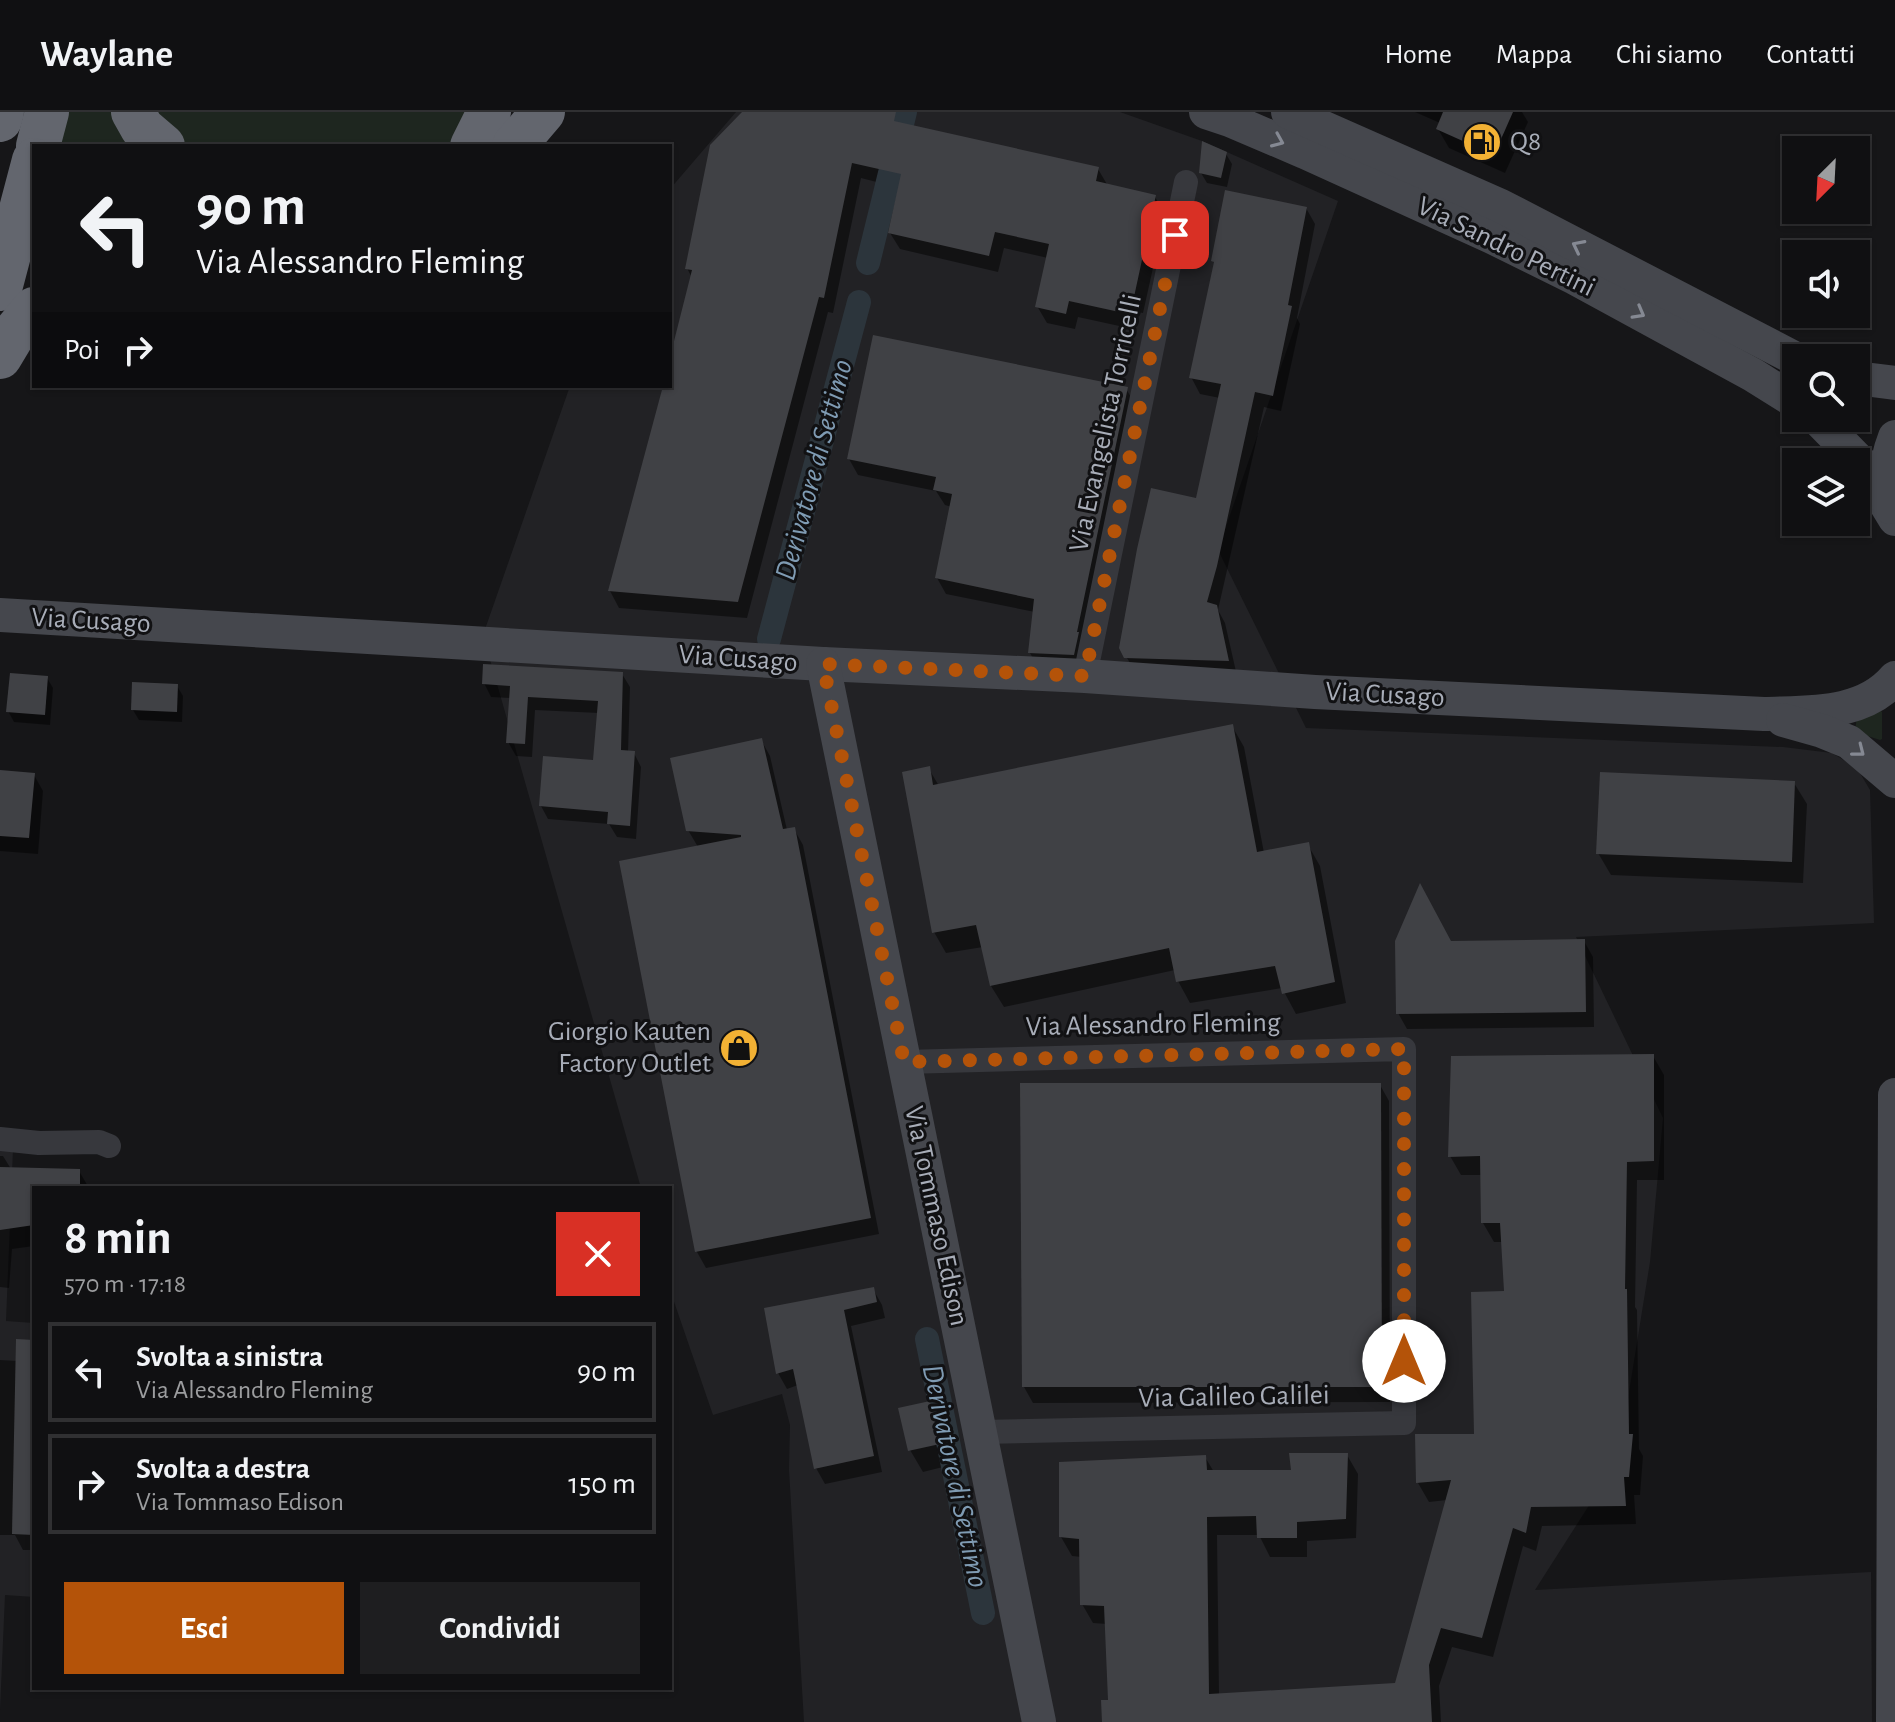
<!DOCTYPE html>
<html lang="it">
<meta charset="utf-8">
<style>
body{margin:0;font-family:"Alegreya Sans",sans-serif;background:#1e1e20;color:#f1f3f6;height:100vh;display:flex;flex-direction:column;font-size:30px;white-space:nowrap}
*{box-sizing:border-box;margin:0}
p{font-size:26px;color:#9c9d9f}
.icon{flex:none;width:44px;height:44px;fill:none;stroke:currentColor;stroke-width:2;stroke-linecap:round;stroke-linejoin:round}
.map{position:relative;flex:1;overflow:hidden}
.drawer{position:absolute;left:32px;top:1074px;width:640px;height:504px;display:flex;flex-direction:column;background:#101012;border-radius:0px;box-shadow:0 2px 6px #0004,0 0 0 2px #303032}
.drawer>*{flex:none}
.top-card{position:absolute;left:32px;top:32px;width:640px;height:244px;border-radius:0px;box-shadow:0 2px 6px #0004,0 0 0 2px #303032;background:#101012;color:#f1f3f6;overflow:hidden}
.needle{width:52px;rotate:204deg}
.tools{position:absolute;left:1782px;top:24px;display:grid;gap:16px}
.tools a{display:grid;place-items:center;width:88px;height:88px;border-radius:0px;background:#101012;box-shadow:0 2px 6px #0004,0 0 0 2px #303032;font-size:40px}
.pin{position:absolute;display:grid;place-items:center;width:68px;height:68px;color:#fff;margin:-34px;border-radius:16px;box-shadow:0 4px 12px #0006}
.me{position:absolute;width:88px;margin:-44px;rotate:0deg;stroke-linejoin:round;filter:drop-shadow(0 0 6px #0008)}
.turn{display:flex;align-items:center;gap:28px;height:168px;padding:0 32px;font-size:36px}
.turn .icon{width:104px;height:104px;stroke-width:2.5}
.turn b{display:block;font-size:56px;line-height:68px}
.then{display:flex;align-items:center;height:76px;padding:0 32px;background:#0003;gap:16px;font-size:30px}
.round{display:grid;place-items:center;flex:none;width:84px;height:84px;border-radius:0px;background:#1e1e20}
.overview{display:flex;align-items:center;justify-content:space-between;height:136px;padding:0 32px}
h1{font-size:48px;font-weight:700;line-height:60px}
.primary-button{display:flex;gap:16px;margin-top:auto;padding:16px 32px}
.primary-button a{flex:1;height:92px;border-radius:0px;background:#b45309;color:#fff;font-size:32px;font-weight:700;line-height:92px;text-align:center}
.primary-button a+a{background:#1e1e20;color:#f1f3f6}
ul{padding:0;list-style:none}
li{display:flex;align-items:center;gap:24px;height:100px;margin:0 16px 12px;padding:0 16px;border:4px solid #303032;border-radius:0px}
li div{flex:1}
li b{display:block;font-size:30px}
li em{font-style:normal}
header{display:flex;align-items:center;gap:48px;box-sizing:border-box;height:112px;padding:0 40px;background:#101012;border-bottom:2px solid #303032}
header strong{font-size:38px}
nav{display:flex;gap:44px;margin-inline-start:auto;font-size:28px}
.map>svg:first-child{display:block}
.built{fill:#222225}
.green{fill:#1e261f}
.shadow{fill:#0007}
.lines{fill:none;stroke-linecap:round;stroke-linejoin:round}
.canal{stroke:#2c353c;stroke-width:24}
.building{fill:#404145}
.street{stroke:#37383d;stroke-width:24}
.secondary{stroke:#45474d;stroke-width:34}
.highway{stroke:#63666e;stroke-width:44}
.oneway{stroke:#858993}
.route{stroke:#b45309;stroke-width:14;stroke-dasharray:0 25.2}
.labels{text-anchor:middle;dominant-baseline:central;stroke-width:6;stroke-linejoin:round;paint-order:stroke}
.poi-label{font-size:28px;fill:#a8adb8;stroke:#111113;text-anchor:start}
.street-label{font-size:28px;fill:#a8adb8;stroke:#111113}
.water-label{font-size:30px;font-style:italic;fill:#7f9bb3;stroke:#111113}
</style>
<header>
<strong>Waylane</strong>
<nav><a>Home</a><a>Mappa</a><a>Chi siamo</a><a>Contatti</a></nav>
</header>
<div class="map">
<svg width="1895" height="1610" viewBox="0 0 1895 1610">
<rect width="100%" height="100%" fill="#161618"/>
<g class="built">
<path d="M 736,0 L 1120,0 L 1202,29 L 1338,89 L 1218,438 L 1306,616 L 1783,635 L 1832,641 L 1857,656 L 1870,678 L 1874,811 L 1576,825 L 1663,1006 L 1650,1150 L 1618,1348 L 1535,1478 L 1871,1460 L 1872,1610 L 804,1610 L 789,1358 L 790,1313 L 782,1282 L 713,1303 L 670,1178 L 670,1076 L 641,1076 L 483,523 L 570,274 L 670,274 L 670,77 Z"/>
<path d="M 0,1035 L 13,1037 L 6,1209 L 34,1211 L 34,1485 L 5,1483 L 0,1598 Z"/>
</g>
<g class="green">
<path d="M 62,0 L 113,0 L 139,34 L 53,34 Z"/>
<path d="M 146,0 L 479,0 L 459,34 L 179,34 Z"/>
<path d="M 1880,598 L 1882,600 L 1882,627 L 1880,628 L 1855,620 L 1857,603 Z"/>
</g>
<g class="shadow">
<path d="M 745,0 L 905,0 L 908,4 L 906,14 L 1098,57 L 1108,74 L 1155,85 L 1165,102 L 1143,201 L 1137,200 L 1133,217 L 1078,205 L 1075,217 L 1047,211 L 1037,194 L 1048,146 L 1004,136 L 998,160 L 900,137 L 890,121 L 900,76 L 861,66 L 833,201 L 828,200 L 747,506 L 619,496 L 610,479 L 664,274 L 670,274 L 670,251 L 692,166 L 687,156 Z"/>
<path d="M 1415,0 L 1522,0 L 1528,10 L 1505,61 L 1449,36 L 1438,17 L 1440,11 Z"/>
<path d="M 1226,42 L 1232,52 L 1227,75 L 1207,71 L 1201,61 Z"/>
<path d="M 1306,96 L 1315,112 L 1297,206 L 1300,212 L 1281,299 L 1264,295 L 1218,498 L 1225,511 L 1237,564 L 1136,561 L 1121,536 L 1197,388 L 1220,286 L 1200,282 L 1191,265 L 1216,154 L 1213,149 Z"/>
<path d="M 1126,277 L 1136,293 L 1082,559 L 1039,557 L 1030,541 L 1035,500 L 946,482 L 937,466 L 952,395 L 945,393 L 936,379 L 858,363 L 849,347 Z"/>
<path d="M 622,562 L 630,575 L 628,641 L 634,641 L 641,655 L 636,727 L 617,725 L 609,712 L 548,707 L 541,694 L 595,650 L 599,601 L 535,598 L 532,645 L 516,644 L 508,630 L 511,586 L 491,585 L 484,571 Z"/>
<path d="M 47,566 L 53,576 L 50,613 L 14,610 L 8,599 Z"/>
<path d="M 177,574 L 183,584 L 182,610 L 139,608 L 133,598 Z"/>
<path d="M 1232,614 L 1244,635 L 1264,741 L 1308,733 L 1320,754 L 1346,891 L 1296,902 L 1282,876 L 1190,891 L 1178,869 L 1175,858 L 1004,895 L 991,874 L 983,835 L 946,841 L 934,820 L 929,657 L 939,674 Z"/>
<path d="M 761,628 L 770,644 L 787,718 L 794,717 L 803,733 L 879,1122 L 706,1156 L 697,1140 L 621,750 L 698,735 L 688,718 Z"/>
<path d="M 0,660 L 34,663 L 43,679 L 38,742 L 0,739 Z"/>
<path d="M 1794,671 L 1807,692 L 1803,771 L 1611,763 L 1598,741 Z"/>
<path d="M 1584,829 L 1593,845 L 1594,915 L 1407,917 L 1398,901 L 1450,831 Z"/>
<path d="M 1653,944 L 1664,963 L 1664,1068 L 1637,1068 L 1635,1195 L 1637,1198 L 1639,1337 L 1643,1344 L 1640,1383 L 1634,1383 L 1636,1412 L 1542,1414 L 1536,1439 L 1523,1434 L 1493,1545 L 1452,1535 L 1439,1574 L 1441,1610 L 1104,1610 L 1110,1589 L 1107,1512 L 1093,1511 L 1082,1492 L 1082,1445 L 1072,1444 L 1061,1425 L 1205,1345 L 1214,1360 L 1293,1360 L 1347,1343 L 1358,1362 L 1356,1426 L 1307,1429 L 1307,1445 L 1270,1445 L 1259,1423 L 1217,1423 L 1219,1583 L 1397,1573 L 1447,1388 L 1429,1390 L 1418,1371 L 1476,1324 L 1506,1181 L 1504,1130 L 1494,1130 L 1483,1111 L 1482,1063 L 1461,1063 L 1450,1044 Z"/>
<path d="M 1380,973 L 1389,989 L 1390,1290 L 1033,1291 L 1024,1275 Z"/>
<path d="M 0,1044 L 3,1044 L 11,1057 L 79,1059 L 89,1076 L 34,1076 L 34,1134 L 12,1137 L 9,1176 L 0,1175 Z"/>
<path d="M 873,1177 L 882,1193 L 885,1206 L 851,1214 L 882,1360 L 825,1372 L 816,1356 L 798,1273 L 787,1277 L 778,1261 L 767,1197 Z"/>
<path d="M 34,1230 L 34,1438 L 23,1438 L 15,1423 L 0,1423 L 0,1248 L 18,1249 Z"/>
<path d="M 929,1291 L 941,1312 L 951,1353 L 923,1360 L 910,1338 Z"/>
</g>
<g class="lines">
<g class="canal">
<path d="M 868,151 L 905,0"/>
<path d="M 769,527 L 859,190"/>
<path d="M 927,1227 L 983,1501"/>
</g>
</g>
<g class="building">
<path d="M 742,0 L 896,0 L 894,9 L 1099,55 L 1096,69 L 1156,83 L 1134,185 L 1128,184 L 1124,201 L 1069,189 L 1066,202 L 1035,195 L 1049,132 L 995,120 L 989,144 L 888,121 L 901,62 L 852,51 L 824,186 L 819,185 L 738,490 L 608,479 L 663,274 L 670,274 L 670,245 L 692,158 L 685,157 L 710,33 Z"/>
<path d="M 1443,0 L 1513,0 L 1494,43 L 1436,17 Z"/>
<path d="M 1202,29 L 1227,40 L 1221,66 L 1199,61 Z"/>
<path d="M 1225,78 L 1307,95 L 1288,193 L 1292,194 L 1273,284 L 1255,280 L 1217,454 L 1207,490 L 1217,493 L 1229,549 L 1124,546 L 1119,536 L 1137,437 L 1151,376 L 1196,386 L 1221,272 L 1189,266 L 1214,150 L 1211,149 Z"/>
<path d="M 873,223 L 1128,275 L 1077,520 L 1079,520 L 1074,543 L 1028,541 L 1034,487 L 935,466 L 952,382 L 933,378 L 936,365 L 847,347 Z"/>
<path d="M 483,552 L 623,560 L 621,638 L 635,639 L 630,714 L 607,712 L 608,700 L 539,694 L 543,644 L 593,648 L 598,589 L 528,585 L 525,632 L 506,631 L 510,574 L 482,572 Z"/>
<path d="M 10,561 L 48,564 L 45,603 L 6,600 Z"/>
<path d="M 132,570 L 178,572 L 177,600 L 131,598 Z"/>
<path d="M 1233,612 L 1257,740 L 1309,730 L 1335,870 L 1282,882 L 1275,854 L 1176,870 L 1169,836 L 990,874 L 976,813 L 932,821 L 902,660 L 930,654 L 933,673 Z"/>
<path d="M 762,626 L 783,717 L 795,715 L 871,1106 L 695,1140 L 619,749 L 741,725 L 741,723 L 686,719 L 670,646 Z"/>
<path d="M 0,658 L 35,661 L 29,726 L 0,724 Z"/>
<path d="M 1600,660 L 1795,669 L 1792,750 L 1596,742 Z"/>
<path d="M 1420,771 L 1451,829 L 1585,827 L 1586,900 L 1396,902 L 1395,829 Z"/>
<path d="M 1654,942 L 1654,1049 L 1627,1050 L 1625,1177 L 1627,1177 L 1629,1322 L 1633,1322 L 1629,1365 L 1624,1365 L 1626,1394 L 1531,1395 L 1526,1421 L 1513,1416 L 1482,1526 L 1441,1516 L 1429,1553 L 1432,1610 L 1102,1610 L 1101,1588 L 1108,1588 L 1104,1494 L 1080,1493 L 1079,1427 L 1059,1425 L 1059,1350 L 1206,1343 L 1207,1358 L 1291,1358 L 1289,1341 L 1348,1341 L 1346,1407 L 1297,1410 L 1297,1426 L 1257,1426 L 1256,1404 L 1207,1405 L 1209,1582 L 1395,1571 L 1451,1368 L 1416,1371 L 1415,1322 L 1474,1322 L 1471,1180 L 1504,1179 L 1500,1111 L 1481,1111 L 1480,1044 L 1448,1045 L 1451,944 Z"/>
<path d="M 1020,971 L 1381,971 L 1382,1275 L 1022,1275 Z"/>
<path d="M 0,1055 L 80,1057 L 80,1076 L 34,1076 L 34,1113 L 0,1118 Z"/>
<path d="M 874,1175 L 877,1190 L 844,1198 L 874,1344 L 814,1357 L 793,1257 L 776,1262 L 764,1196 Z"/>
<path d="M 16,1227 L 34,1228 L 34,1423 L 12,1422 Z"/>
<path d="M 930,1289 L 940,1332 L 908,1339 L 898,1296 Z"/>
</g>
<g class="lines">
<g class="street">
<path d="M 1085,564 L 1186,70"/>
<path d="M 904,950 L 1404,937 L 1404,1311 L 980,1320"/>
<path d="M 0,1027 L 39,1031 L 99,1030 L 109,1034"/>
</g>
<g class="secondary">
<path d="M 1206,0 L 1230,8 L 1305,40 L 1492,125 L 1575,166 L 1753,263 L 1796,290"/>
<path d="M 1288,0 L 1501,94 L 1796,247"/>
<path d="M 1856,266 L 1895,271"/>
<path d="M 1817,306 L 1861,351 L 1895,407"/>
<path d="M 1890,395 C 1883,371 1886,348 1895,325"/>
<path d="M 0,503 L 823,552 L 1085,564 L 1315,580 L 1764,602 C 1809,600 1863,604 1895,566"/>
<path d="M 823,552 L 1039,1610"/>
<path d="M 1783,608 L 1822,619 L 1849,630 L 1895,669"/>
<path d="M 1893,1610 L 1895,983"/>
</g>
<g class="highway">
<path d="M 133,0 L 142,16 L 163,34"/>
<path d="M 0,8 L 2,0"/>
<path d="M 38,34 L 47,0"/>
<path d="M 472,34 L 489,0"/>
<path d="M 514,34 L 543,0"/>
<path d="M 0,177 L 34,48"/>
<path d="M 0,245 L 15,220 L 34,197"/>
</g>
</g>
<defs><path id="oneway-chevron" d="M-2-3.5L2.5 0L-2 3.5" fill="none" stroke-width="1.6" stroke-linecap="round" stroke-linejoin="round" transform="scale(2)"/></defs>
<g class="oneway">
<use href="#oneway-chevron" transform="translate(1278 29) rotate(23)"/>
<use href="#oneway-chevron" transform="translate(1578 134) rotate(-153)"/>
<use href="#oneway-chevron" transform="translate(1639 201) rotate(29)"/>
<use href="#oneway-chevron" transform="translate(1859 639) rotate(38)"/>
</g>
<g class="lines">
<path class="route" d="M 1175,123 L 1085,564 L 823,552 L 829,582 L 904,950 L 1404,937 L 1404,1249"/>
</g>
<defs>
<g id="fuel-disc" transform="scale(2)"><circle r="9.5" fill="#f2b134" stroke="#111113"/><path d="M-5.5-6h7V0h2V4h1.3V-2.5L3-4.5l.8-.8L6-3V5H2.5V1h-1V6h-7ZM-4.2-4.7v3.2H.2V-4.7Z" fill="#111"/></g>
<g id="shop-disc" transform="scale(2)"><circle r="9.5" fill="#f2b134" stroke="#111113"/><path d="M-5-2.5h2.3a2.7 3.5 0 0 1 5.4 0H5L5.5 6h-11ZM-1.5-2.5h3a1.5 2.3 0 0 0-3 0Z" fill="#111"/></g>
</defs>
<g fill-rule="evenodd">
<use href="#fuel-disc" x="1482" y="30"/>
<use href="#shop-disc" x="739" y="936"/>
</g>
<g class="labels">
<g class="poi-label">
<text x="1510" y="30">Q8</text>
<text x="711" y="920" text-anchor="end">Giorgio Kauten<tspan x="711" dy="32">Factory Outlet</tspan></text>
</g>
<g class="street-label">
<text transform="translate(1506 135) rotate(26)">Via Sandro Pertini</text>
<text transform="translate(1106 311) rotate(-78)">Via Evangelista Torricelli</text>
<text transform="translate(91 509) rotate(3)">Via Cusago</text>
<text transform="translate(738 547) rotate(4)">Via Cusago</text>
<text transform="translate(1385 583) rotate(3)">Via Cusago</text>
<text transform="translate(1153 913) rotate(-1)">Via Alessandro Fleming</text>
<text transform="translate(936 1104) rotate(78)">Via Tommaso Edison</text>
<text transform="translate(1234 1285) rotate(-1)">Via Galileo Galilei</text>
</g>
<g class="water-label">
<text transform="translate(814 358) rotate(-75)">Derivatore di Settimo</text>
<text transform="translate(955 1364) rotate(78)">Derivatore di Settimo</text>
</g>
</g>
</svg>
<div class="tools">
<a><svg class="needle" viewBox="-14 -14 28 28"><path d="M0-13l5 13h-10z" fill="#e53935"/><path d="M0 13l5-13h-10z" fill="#9c9d9f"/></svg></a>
<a><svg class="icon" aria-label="sound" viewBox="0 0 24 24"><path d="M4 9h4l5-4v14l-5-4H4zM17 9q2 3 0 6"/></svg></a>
<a><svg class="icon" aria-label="search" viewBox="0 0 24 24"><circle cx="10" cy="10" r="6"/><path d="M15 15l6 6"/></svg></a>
<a><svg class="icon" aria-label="layers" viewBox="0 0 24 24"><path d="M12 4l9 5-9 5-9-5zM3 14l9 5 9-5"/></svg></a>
</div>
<div class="pin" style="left:1175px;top:123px;background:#d93025"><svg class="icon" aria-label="arrive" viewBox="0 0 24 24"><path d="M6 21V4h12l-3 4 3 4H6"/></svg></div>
<svg class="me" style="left:1404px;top:1249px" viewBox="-20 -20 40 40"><circle r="19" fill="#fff"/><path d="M0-13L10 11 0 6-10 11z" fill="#b45309"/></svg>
<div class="top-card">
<div class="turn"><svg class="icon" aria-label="left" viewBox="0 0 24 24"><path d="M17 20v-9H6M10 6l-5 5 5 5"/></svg><div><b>90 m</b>Via Alessandro Fleming</div></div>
<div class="then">Poi<svg class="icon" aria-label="right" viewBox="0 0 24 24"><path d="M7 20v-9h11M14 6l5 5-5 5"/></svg></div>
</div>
<section class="drawer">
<div class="overview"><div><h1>8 min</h1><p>570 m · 17:18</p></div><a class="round" style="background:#d93025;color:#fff"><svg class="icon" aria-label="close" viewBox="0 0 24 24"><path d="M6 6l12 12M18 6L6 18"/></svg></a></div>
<ul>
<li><svg class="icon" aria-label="left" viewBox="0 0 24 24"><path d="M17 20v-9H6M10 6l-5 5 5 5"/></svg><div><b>Svolta a sinistra</b><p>Via Alessandro Fleming</p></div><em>90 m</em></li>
<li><svg class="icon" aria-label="right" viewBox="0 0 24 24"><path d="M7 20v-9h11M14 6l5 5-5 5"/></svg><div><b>Svolta a destra</b><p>Via Tommaso Edison</p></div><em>150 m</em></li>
</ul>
<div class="primary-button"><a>Esci</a><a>Condividi</a></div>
</section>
</div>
